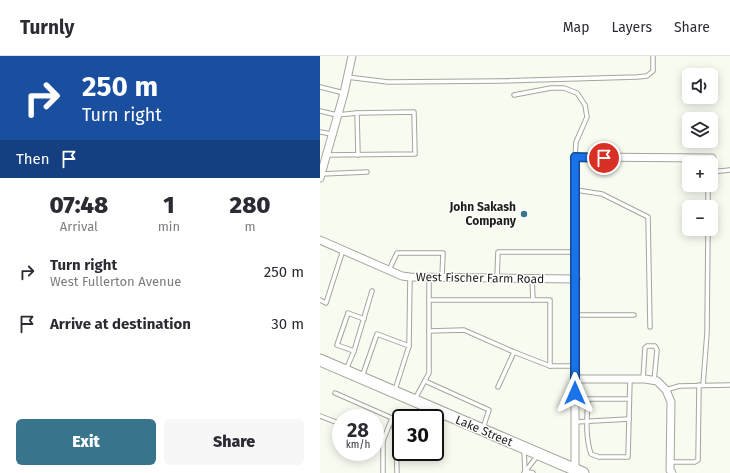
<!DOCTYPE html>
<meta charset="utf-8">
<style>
body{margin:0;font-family:"Fira Sans",sans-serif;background:#f7f7f7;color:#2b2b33;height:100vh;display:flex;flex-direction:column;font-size:15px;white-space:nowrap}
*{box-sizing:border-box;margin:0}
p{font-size:13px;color:#7c7c81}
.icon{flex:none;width:22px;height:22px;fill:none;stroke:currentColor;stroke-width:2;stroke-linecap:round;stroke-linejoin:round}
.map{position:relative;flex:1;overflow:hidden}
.sheet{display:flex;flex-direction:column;background:#fff;width:320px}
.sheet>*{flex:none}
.hud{background:#1a4fa0;color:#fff;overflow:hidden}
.controls{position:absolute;left:362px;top:12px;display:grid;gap:8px}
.controls a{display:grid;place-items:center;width:36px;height:36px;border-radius:6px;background:#fff;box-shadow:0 2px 10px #0003;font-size:20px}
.speed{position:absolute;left:12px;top:353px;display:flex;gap:8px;font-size:20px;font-weight:700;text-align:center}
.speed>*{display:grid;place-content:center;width:52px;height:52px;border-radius:50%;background:#fff;box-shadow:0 2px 10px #0003;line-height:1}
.speed small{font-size:10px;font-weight:400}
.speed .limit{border:2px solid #111;border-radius:6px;background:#fff;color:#111}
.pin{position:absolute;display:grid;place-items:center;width:34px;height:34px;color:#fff;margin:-17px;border:2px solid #fff;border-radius:50%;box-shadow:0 1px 4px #0007}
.me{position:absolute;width:44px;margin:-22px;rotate:0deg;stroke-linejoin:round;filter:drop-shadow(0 0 3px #0008)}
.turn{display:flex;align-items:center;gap:14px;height:84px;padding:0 16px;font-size:18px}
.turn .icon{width:52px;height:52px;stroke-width:2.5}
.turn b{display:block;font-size:28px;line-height:34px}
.then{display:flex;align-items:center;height:38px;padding:0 16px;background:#0003;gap:8px;font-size:15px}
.eta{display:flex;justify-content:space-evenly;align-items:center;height:68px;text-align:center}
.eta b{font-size:24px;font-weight:800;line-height:28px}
.cta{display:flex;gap:8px;margin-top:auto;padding:8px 16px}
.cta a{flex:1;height:46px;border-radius:6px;background:#38758c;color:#fff;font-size:16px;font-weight:800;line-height:46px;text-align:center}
.cta a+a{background:#f7f7f7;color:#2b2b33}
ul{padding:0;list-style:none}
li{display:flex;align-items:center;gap:12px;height:52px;padding:0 16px}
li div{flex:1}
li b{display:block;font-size:15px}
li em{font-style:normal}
header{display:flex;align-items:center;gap:24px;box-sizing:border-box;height:56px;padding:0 20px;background:#fff;border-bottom:1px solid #e1e1e2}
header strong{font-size:19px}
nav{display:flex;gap:22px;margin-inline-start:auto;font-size:14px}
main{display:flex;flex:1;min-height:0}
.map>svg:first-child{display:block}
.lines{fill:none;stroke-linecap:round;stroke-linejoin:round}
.service-casing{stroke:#a3a69c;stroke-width:5.5}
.minor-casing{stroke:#a3a69c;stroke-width:9}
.primary-casing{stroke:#a3a69c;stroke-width:13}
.service{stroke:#fff;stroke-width:3.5}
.minor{stroke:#fff;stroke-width:7}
.primary{stroke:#fff;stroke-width:11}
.route-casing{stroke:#114b97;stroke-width:10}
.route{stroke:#1a73e8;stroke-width:7}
.poi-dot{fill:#38758c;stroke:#fff;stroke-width:1.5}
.labels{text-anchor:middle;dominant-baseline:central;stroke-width:3;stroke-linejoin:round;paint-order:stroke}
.poi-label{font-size:12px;font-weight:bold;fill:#1e1f1b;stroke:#fff;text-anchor:end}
.street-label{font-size:12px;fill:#1e1f1b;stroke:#fff}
</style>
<header>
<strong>Turnly</strong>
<nav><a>Map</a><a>Layers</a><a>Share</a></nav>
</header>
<main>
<section class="sheet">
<div class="hud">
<div class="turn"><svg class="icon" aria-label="right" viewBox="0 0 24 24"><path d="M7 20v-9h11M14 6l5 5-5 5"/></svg><div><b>250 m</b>Turn right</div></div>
<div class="then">Then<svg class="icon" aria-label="arrive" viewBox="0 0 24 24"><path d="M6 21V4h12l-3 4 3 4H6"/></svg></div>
</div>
<div class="eta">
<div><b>07:48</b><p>Arrival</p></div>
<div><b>1</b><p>min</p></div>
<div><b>280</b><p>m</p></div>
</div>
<ul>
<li><svg class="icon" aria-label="right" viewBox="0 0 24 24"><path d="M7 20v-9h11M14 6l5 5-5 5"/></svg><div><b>Turn right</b><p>West Fullerton Avenue</p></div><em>250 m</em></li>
<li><svg class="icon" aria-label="arrive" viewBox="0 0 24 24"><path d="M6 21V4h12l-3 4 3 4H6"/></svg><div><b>Arrive at destination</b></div><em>30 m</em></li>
</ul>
<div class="cta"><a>Exit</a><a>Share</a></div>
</section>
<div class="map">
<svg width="410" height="417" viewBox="0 0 410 417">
<rect width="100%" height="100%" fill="#f8fbf0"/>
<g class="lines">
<g class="service-casing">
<g id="service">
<path d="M 27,21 L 68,26 L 179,25 L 317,21 L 327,20 L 333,15 L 333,0"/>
<path d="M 0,31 L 24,37"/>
<path d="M 194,39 L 231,32 L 244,32 L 257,37 L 265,49 L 267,61 L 256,86 L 255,101"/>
<path d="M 0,55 L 17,59 L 37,57 L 94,56 L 95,98 L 6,99"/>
<path d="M 37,57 L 38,99"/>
<path d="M 0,76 L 12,78"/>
<path d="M 391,116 L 410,114"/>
<path d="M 1,118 L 47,116"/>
<path d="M 256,134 L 282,138 L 328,161 L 330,271"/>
<path d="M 388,151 L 388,129"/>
<path d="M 69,214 L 77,197 L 123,197 L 122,222"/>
<path d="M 177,222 L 178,196 L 255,196"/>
<path d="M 212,222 L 213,244"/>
<path d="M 0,244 L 6,247 L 23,194"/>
<path d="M 109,244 L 230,244 L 230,310"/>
<path d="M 256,259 L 314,259"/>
<path d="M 109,275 L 144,274 L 194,296 L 230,310 L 255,310"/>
<path d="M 89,290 L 90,221"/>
<path d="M 34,295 L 17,289 L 28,257 L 44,263"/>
<path d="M 26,314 L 34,295 L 52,235"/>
<path d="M 42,321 L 57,278 L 89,290 L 75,334"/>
<path d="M 323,323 L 325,292 L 327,290 L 335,290 L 337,294 L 334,325"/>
<path d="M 105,325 L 169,354 L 163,372"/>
<path d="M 383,329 L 387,277 L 388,173"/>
<path d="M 178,331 L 194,296"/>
<path d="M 346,334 L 359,330 L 410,329"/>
<path d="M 15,337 L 72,362 L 63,385 L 55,382"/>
<path d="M 95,343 L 109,317 L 109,222"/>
<path d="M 309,343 L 268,343 C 267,362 265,380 271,398 L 279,401 L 308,401 L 310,323"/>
<path d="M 0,360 L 21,368"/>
<path d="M 72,363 L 76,379 L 77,417"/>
<path d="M 255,366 L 309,363"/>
<path d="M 115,376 L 123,358"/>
<path d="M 63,385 L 63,417"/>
<path d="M 204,394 L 205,415"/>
<path d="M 350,406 L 375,406 L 378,404 L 379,329"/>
<path d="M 205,415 L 213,417"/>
<path d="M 204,417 L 218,399"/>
</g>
</g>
<g class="minor-casing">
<g id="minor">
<path d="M 0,122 L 24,37 L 32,0"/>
<path d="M 0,184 L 82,220 L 90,221 L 256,223"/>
<path d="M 256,323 L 325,323 L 337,325 L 346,334 L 351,346 L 350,414 L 352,417"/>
<path d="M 255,416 L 255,101 L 392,102"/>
</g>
</g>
<g class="primary-casing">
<path id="primary" d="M 0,304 L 263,417"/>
</g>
<use href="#service" class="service"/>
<use href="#minor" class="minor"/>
<use href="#primary" class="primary"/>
</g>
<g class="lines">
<g class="route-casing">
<path id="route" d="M 255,337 L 255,101 L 284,102"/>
</g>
<use href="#route" class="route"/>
</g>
<circle class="poi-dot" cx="204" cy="158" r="4"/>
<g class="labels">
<g class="poi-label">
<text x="196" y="151">John Sakash<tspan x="196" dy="14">Company</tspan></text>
</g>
<g class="street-label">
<text transform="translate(160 222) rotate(1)">West Fischer Farm Road</text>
<text transform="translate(164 375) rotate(23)">Lake Street</text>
</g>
</g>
</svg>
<div class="controls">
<a><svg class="icon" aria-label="sound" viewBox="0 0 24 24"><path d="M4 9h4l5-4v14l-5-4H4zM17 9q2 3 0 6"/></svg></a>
<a><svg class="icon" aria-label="layers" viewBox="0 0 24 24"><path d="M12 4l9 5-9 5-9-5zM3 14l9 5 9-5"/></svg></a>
<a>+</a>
<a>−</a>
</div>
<div class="speed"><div>28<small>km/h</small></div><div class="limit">30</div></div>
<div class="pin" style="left:284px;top:102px;background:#d93025"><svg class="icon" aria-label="arrive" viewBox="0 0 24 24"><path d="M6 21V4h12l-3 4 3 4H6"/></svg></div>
<svg class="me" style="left:255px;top:337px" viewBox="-20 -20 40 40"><path d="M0-17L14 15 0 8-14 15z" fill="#1a73e8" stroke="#fff" stroke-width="4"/></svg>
</div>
</main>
